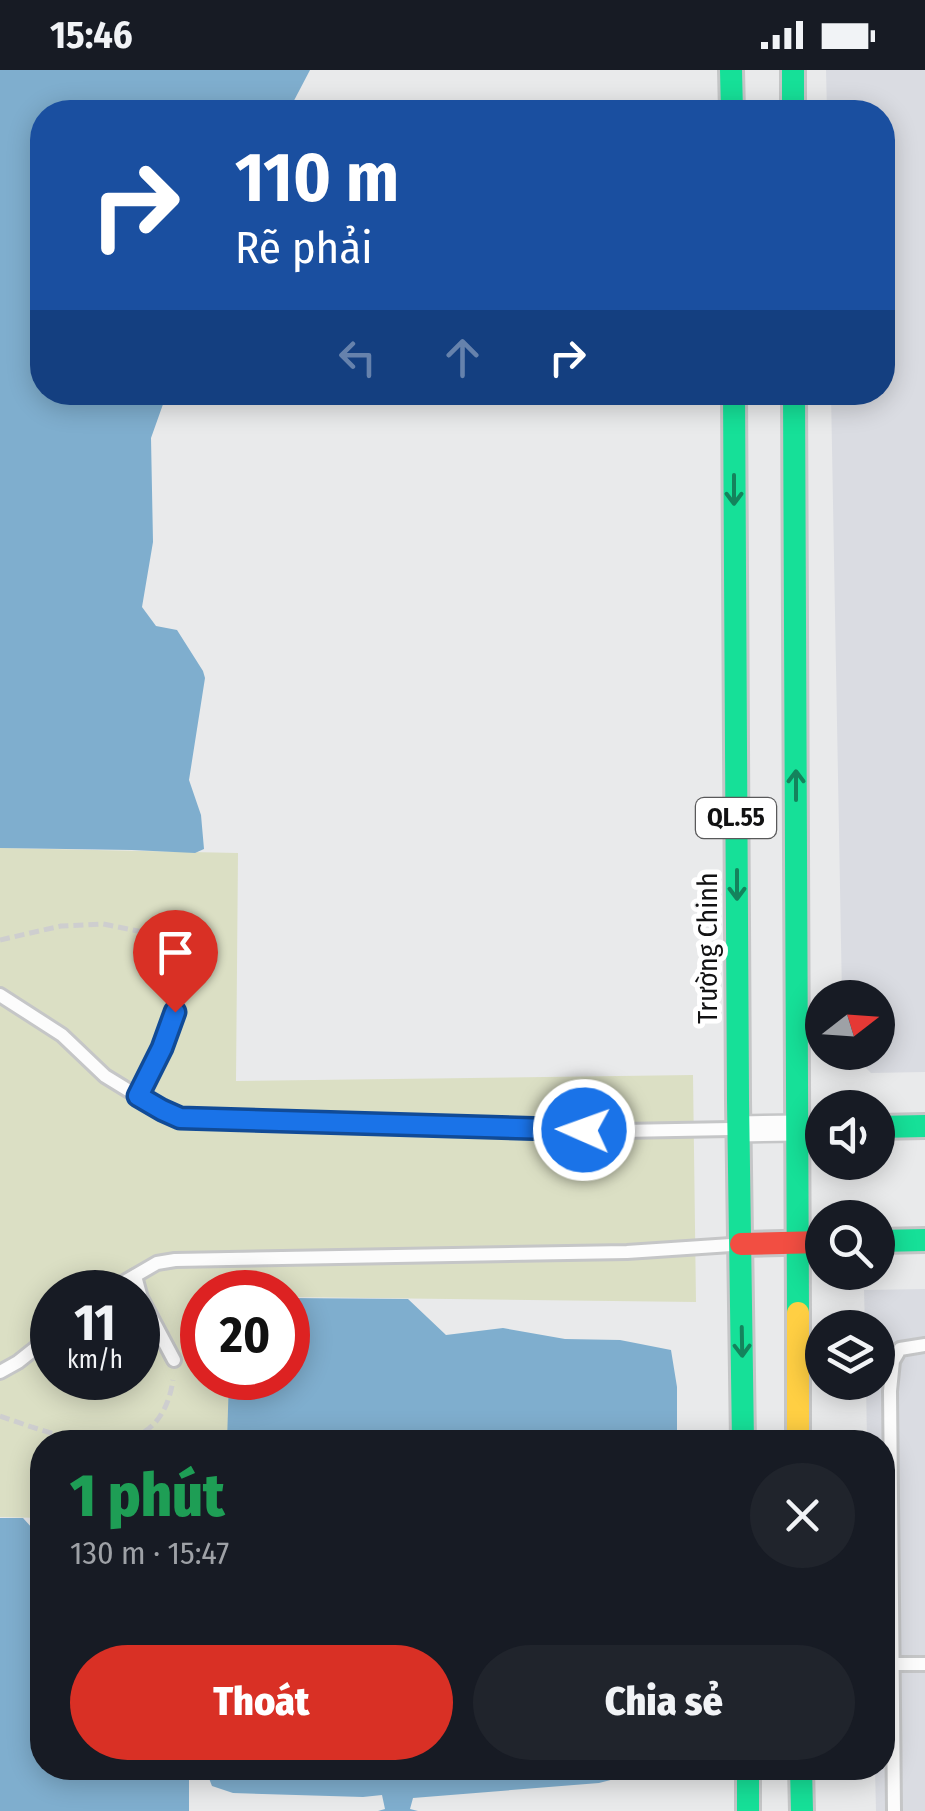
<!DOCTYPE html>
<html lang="vi">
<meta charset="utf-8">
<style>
body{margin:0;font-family:"Fira Sans Condensed",sans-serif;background:#20242c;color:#f1f3f6;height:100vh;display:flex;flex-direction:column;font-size:38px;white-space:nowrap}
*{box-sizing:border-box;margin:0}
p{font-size:32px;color:#9ea1a6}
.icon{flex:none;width:55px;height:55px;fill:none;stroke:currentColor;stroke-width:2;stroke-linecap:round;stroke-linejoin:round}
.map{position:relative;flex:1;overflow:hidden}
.sheet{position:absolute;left:30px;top:1360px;width:865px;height:350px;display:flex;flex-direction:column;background:#171b24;border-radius:40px;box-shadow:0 5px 25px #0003}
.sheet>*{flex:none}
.banner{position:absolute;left:30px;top:30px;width:865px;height:305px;border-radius:40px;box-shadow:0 5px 25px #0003;background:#1a4fa0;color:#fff;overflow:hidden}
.needle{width:65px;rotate:73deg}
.buttons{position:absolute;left:805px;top:910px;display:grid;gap:20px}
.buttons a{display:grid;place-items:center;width:90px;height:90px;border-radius:50%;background:#171b24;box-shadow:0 5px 25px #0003;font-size:50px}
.speed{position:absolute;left:30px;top:1200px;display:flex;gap:20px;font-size:50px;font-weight:700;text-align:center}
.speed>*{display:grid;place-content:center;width:130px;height:130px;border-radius:50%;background:#171b24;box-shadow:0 5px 25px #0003;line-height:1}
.speed small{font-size:25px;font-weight:400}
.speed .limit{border:15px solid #d22;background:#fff;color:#111}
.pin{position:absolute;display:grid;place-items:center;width:85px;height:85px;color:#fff;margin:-102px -42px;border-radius:50% 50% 50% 0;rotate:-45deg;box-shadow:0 0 10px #0007}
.pin .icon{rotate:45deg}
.me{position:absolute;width:110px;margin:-55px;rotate:272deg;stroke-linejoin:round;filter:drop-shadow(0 0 8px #0008)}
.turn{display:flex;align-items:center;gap:35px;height:210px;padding:0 40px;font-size:45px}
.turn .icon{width:130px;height:130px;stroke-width:2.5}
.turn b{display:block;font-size:70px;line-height:85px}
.lanes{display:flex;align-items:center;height:95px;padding:0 40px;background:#0003;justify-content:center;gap:50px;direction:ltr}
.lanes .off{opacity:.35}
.round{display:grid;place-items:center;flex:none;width:105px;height:105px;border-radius:52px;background:#20242c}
.summary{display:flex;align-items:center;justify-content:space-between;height:170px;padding:0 40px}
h1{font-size:60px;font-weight:800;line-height:75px;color:#1e9e55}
.cta{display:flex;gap:20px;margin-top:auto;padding:20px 40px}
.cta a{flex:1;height:115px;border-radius:60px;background:#d93025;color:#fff;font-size:40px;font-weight:800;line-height:115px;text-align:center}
.cta a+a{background:#20242c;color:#f1f3f6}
.status{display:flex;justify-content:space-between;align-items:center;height:70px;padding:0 50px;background:#171b24;direction:ltr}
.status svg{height:28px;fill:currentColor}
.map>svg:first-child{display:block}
.built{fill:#dadce2}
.green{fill:#dbdfc4;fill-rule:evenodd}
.water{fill:#7faece}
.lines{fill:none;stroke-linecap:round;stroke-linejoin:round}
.lane-casing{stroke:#c5c6c7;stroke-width:18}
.street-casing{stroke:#c5c6c7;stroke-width:30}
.fast-casing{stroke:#c5c6c7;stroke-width:28}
.slow-casing{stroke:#c5c6c7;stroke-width:28}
.jam-casing{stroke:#c5c6c7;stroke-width:28}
.path{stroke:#cececf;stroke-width:5;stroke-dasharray:10 5;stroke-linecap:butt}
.lane{stroke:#fcfcfc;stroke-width:12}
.street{stroke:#fcfcfc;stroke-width:25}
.fast{stroke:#16e098;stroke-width:22}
.slow{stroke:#ffcf43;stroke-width:22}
.jam{stroke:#f24e42;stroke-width:22}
.oneway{stroke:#14835c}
.route-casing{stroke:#114b97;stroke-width:25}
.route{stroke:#1a73e8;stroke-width:18}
.labels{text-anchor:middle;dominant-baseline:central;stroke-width:10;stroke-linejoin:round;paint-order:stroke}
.shield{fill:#fff;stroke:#59595a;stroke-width:2.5}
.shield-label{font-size:25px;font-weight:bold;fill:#121213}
.street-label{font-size:28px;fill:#121213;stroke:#fff}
</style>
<div class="status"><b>15:46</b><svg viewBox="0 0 49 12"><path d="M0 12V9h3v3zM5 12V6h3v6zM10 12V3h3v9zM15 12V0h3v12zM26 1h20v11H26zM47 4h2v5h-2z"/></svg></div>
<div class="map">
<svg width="925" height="1741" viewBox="0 0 925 1741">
<rect width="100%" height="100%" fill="#e9eaeb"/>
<g class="built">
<path d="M 826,0 L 925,0 L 925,1002 L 871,1003 L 851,983 L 878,982 L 878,928 L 842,927 L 831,323 L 882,322 L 882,42 L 827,42 Z"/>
<path d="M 925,1219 L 925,1741 L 876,1741 L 875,1698 L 882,1698 L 882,1372 L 867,1372 L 866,1313 L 878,1312 L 878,1258 L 865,1257 L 864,1220 Z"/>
</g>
<path class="green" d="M 0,778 L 238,783 L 236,1011 L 693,1005 L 696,1232 L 288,1227 L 288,1222 L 202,1222 L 202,1308 L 231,1308 L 229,1372 L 42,1372 L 42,1448 L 0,1447 ZM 52,1222 L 138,1222 L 138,1308 L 52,1308 Z"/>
<g class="water">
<path d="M 0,0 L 310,0 L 288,42 L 42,42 L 42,322 L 167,323 L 151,368 L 153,472 L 142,537 L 156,556 L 177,560 L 203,601 L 205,608 L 189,710 L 201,745 L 204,779 L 195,783 L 132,780 L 0,778 Z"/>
<path d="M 288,1228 L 408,1229 L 446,1265 L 503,1258 L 565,1269 L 620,1270 L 671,1280 L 677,1317 L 677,1372 L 227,1372 L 229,1308 L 288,1308 Z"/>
<path d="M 0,1448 L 23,1448 L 42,1469 L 42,1698 L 189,1698 L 189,1741 L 0,1741 Z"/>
<path d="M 205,1698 L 637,1698 L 634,1704 L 599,1713 L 413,1728 L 410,1739 L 418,1741 L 378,1741 L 385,1739 L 382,1725 L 363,1727 L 233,1723 L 212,1716 Z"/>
</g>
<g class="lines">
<g class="lane-casing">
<g id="lane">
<path d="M 0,925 L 62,965 L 105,1006 L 162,1041 L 180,1048 L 621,1061 L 731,1059"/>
<path d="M 138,1026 L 162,978 L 175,942"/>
<path d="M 135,1206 L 141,1228 L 174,1290"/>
<path d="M 107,1222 L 157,1193 L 175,1190 L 627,1182 L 731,1175"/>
<path d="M 0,1302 L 18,1292 L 52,1265"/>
<path d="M 893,1594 L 925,1594"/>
<path d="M 894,1741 L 890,1321 L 893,1291 L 900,1279 L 925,1275"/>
</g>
</g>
<g class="street-casing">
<path id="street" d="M 739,1059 L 797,1058"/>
</g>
<g class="fast-casing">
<g id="fast">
<path d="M 731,0 L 732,42"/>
<path d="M 793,0 L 793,42"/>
<path d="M 734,322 L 738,1030 L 743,1372"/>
<path d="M 794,322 L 798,1243"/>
<path d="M 878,1057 L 925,1056"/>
<path d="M 878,1171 L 925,1170"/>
<path d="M 748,1698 L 748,1741"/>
<path d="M 801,1698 L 802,1741"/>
</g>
</g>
<g class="slow-casing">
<path id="slow" d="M 798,1243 L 798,1372"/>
</g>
<g class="jam-casing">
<path id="jam" d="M 741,1174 L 822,1172"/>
</g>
<g class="path">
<path d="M 0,870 L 61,856 L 103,854 L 148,863 L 174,889 L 184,912 L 180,925"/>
<path d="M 0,1346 C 60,1367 158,1406 173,1310"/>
</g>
<use href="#lane" class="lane"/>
<use href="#street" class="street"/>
<use href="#fast" class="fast"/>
<use href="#slow" class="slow"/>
<use href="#jam" class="jam"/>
</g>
<defs><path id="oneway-shaft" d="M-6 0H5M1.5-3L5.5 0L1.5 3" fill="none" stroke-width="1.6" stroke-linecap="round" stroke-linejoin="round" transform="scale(2.5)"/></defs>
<g class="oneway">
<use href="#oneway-shaft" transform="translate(734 420) rotate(90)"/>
<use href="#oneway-shaft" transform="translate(796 715) rotate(-90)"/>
<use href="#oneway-shaft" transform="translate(737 815) rotate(90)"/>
<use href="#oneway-shaft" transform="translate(742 1272) rotate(89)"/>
</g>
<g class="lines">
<g class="route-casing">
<path id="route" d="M 175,942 L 162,978 L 138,1026 L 162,1040 L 180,1048 L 584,1060"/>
</g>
<use href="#route" class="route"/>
</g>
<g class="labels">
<rect class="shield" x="696" y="728" width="80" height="40" rx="8"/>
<g class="shield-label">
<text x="736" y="748">QL.55</text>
</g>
<g class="street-label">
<text transform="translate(707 878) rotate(-90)">Trường Chinh</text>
</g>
</g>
</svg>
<div class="buttons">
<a><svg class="needle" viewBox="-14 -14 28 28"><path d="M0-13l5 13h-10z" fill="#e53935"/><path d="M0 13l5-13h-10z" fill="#9ea1a6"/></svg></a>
<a><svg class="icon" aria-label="sound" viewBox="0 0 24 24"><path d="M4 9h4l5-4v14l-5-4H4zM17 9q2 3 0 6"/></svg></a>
<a><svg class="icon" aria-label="search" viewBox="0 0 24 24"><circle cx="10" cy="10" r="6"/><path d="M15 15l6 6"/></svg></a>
<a><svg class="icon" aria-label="layers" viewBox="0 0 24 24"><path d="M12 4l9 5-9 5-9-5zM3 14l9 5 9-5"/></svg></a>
</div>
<div class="speed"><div>11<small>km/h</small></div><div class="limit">20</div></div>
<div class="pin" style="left:175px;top:942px;background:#d93025"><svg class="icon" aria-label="arrive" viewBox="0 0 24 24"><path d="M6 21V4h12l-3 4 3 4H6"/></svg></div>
<svg class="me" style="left:584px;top:1060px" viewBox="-20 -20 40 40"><circle r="17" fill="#1a73e8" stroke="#fff" stroke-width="3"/><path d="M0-11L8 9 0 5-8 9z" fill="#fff"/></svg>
<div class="banner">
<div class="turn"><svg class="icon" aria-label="right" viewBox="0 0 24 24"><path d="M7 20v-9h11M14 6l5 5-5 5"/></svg><div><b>110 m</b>Rẽ phải</div></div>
<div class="lanes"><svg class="icon off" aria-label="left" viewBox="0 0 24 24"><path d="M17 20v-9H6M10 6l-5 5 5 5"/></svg><svg class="icon off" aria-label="ahead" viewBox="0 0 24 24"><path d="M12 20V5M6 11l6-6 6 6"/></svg><svg class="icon" aria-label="right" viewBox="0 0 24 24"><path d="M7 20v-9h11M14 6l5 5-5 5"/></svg></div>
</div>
<section class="sheet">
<div class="summary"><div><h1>1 phút</h1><p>130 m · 15:47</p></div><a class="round"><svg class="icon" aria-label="close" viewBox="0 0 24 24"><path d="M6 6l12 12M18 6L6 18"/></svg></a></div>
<div class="cta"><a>Thoát</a><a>Chia sẻ</a></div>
</section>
</div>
